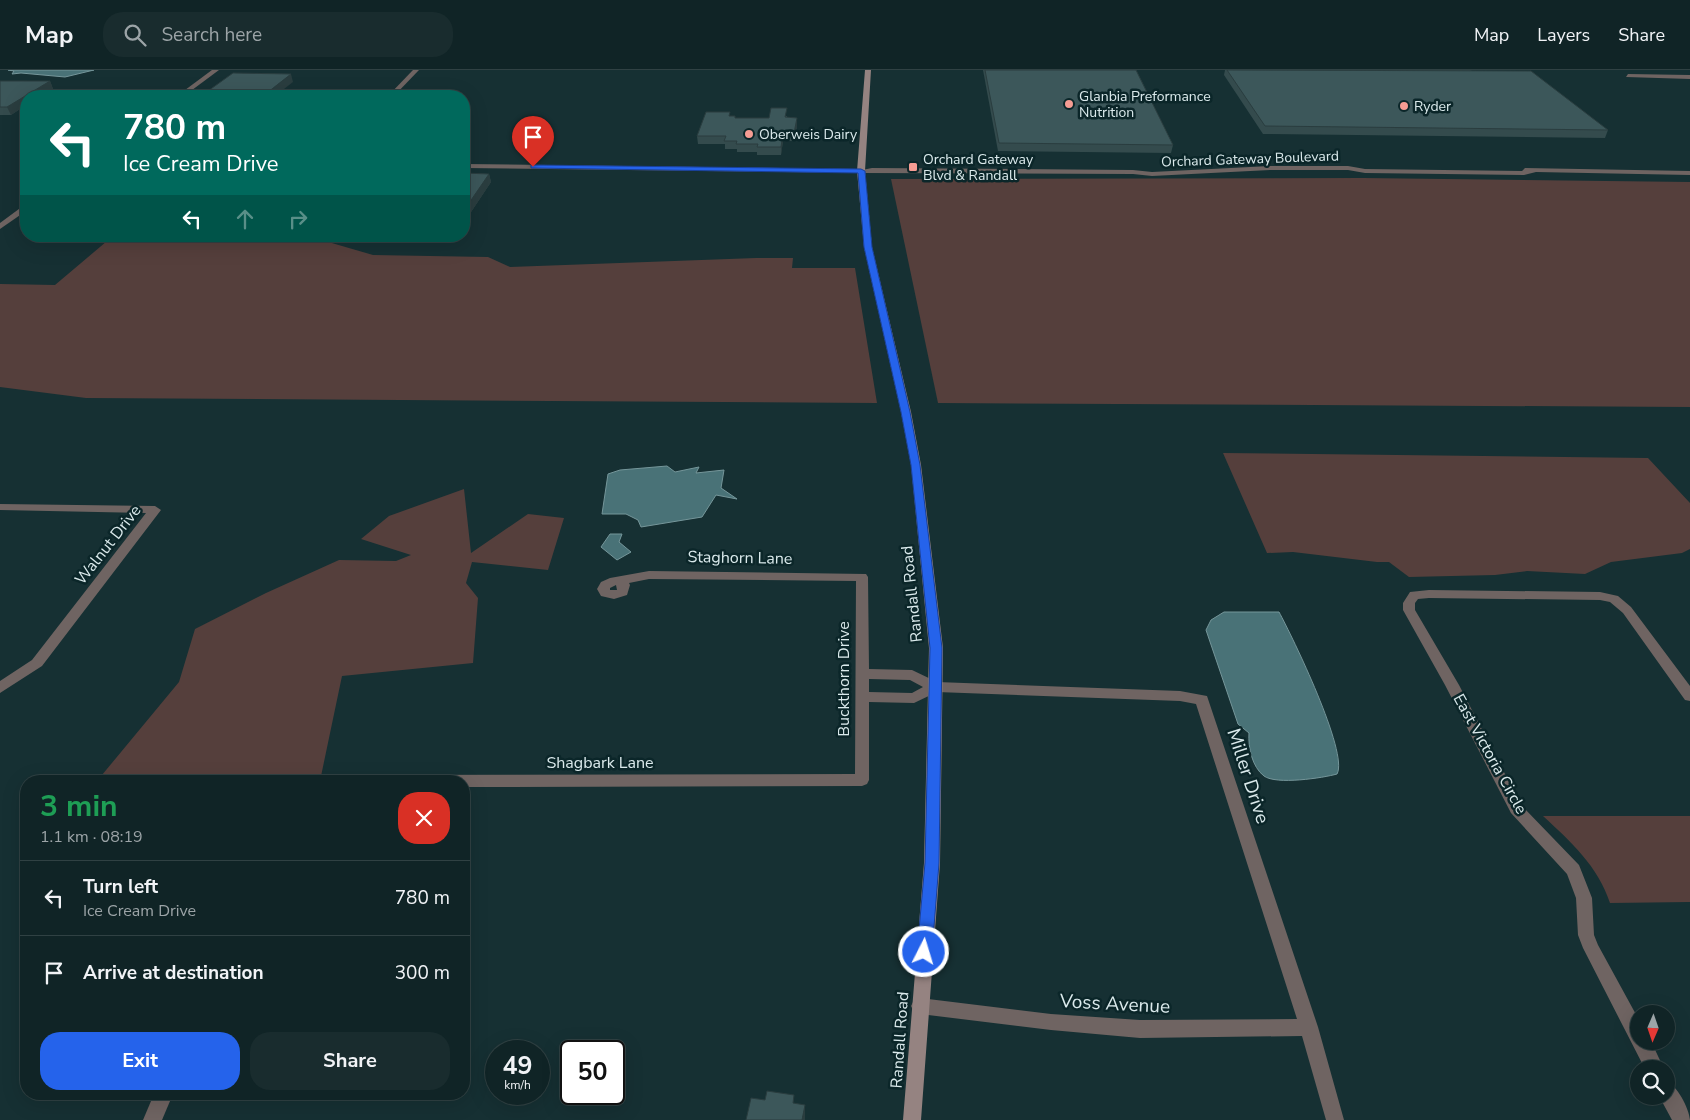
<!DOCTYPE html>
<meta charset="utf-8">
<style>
body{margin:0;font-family:"Nunito Sans",sans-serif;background:#192c2e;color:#f1f3f6;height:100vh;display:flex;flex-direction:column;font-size:19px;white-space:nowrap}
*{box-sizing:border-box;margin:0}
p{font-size:16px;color:#9ca4a7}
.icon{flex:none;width:28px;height:28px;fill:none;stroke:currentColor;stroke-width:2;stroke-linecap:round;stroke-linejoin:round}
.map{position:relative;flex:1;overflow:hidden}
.sheet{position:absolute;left:20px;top:705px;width:450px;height:325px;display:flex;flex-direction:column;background:#102426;border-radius:20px;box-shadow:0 5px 20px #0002,0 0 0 1px #304143}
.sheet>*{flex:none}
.guide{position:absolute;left:20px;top:20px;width:450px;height:152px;border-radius:20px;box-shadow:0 5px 20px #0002,0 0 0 1px #304143;background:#00695c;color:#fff;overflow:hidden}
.needle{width:32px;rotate:182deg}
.fabs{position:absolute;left:1630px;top:935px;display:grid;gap:10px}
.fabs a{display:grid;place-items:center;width:45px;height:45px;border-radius:50%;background:#102426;box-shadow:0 5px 20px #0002,0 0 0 1px #304143;font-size:25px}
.speed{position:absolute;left:485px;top:970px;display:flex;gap:10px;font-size:25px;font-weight:700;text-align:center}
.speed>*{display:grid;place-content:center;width:65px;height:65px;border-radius:50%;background:#102426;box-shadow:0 5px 20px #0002,0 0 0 1px #304143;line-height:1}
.speed small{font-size:12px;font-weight:400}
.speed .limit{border:2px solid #111;border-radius:8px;background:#fff;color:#111}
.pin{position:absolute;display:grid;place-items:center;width:42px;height:42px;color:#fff;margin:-51px -21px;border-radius:50% 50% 50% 0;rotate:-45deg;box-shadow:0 0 5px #0007}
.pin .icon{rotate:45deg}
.me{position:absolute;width:55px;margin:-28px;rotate:5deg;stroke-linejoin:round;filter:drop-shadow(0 0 4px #0008)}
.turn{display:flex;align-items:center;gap:18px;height:105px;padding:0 20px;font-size:22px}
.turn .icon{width:65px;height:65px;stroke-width:2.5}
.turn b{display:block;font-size:35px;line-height:42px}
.lanes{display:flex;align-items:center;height:48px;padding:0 20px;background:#0003;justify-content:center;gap:25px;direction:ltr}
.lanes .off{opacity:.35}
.round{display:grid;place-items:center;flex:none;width:52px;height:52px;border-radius:20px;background:#192c2e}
.overview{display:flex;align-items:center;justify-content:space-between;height:85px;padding:0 20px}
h1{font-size:30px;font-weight:700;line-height:38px;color:#1e9e55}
.button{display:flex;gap:10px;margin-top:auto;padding:10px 20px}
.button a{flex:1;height:58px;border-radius:20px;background:#2563eb;color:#fff;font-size:20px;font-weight:700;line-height:58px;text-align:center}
.button a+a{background:#192c2e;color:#f1f3f6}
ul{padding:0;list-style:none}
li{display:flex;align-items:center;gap:15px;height:75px;padding:0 20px;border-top:1px solid #304143}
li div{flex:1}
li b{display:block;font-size:19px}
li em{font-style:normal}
header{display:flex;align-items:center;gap:30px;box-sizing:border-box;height:70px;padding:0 25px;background:#102426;border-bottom:1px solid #304143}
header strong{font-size:24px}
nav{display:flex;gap:28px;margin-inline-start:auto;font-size:18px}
.search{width:350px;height:45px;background:#192c2e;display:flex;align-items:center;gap:12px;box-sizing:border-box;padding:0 18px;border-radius:20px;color:#9ca4a7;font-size:19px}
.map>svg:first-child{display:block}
.green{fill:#553f3c}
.water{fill:#497277;stroke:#75969a}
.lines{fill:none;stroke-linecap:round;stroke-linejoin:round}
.minor{fill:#6f6462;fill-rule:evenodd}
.tertiary{fill:#6f6462;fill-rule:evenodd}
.secondary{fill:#958381;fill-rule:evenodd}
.wall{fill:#344b4d}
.shaded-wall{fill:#2a3d3f}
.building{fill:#3c575a;stroke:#2a3d3f}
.route{fill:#2563eb;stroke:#184099}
.poi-dot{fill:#f59c93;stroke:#0b2629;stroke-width:2}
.labels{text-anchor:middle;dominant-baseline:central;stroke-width:5;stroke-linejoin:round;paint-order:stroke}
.far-poi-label{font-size:14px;fill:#dbeaec;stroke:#0b2629;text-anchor:start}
.far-street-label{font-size:14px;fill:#dbeaec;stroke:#0b2629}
.street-label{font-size:16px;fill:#dbeaec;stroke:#0b2629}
.near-street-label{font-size:19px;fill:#dbeaec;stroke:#0b2629}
</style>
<header>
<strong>Map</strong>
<div class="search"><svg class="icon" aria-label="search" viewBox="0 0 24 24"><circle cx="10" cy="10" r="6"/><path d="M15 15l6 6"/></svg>Search here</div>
<nav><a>Map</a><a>Layers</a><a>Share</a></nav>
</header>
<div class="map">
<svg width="1690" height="1050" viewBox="0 0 1690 1050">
<rect width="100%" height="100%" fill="#163033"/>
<g class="green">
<path d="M 1363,108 L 1690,112 L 1690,337 L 938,333 L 891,109 Z"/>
<path d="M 113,166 L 272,166 L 271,168 L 318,169 L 373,185 L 488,187 L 510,197 L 756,188 L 793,188 L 792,198 L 855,198 L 877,333 L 86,328 L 0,317 L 0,214 L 55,215 Z"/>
<path d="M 1223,383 L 1648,388 L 1690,433 L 1690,479 L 1682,483 L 1611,492 L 1585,504 L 1527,501 L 1495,505 L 1409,507 L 1389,492 L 1377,492 L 1293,482 L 1267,483 Z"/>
<path d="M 464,419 L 471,483 L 528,444 L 564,448 L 548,500 L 472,492 L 466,513 L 478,528 L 473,593 L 342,606 L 320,711 L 97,711 L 179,612 L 195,559 L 266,523 L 339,490 L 396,491 L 411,485 L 361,469 L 389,446 Z"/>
<path d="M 1543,746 L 1690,746 L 1690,832 L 1610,833 C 1598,796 1571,772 1543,746 Z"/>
</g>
<g class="water">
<path d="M 8,0 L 94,0 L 65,7 L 21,3 L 12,4 L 14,1 Z"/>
<path d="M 667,396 L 675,402 L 699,397 L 696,403 L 724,400 L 721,418 L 737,429 L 716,425 L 702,447 L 641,457 L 638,450 L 626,444 L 602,444 L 608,404 L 620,400 Z"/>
<path d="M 610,464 L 622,464 L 619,472 L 631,482 L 617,490 L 601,477 Z"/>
<path d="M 1224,542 L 1279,542 C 1292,566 1349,683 1337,704 C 1323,708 1276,715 1264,706 C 1252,697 1248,677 1249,663 L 1238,654 L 1206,560 L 1211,550 Z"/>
</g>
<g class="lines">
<g class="minor">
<path d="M 212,0 L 219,0 L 184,26 L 177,26 Z"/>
<path d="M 413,0 L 419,0 L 394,26 L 388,26 Z"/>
<path d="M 1628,4 L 1690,5 L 1690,9 L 1626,7 Z"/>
<path d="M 464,94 L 861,99 L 865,101 L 861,103 L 464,98 Z"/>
<path d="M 23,136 L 26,136 L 26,141 L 0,159 L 0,153 Z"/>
<path d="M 0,434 L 155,436 L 161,440 L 42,596 L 0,623 L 0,611 L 32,590 L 146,443 L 0,440 Z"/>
<path d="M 649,501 L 866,504 L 868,507 L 869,599 L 912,600 L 937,612 L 1180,621 L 1207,626 L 1318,957 L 1344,1050 L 1326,1050 L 1302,966 L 1140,968 L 1051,960 L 920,944 L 914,942 L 911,936 L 914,930 L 920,928 L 1051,944 L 1140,950 L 1297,949 L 1196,634 L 1180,631 L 937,622 L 914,633 L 869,632 L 869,710 L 867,714 L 862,716 L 464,717 L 464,711 L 330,711 L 332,707 L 337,705 L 855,704 L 856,511 L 649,509 L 629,513 L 630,515 L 627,525 L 614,529 L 601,526 L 597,519 L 601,512 L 610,508 ZM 616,515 L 617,520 L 610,520 L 610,518 ZM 869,609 L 910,610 L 923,617 L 912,623 L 869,622 Z"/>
<path d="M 1429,520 L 1600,522 L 1618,526 L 1631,537 L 1690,616 L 1690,631 L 1685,630 L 1623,543 L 1610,532 L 1600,530 L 1429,528 L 1418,529 L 1415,533 L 1415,540 L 1459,615 L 1521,735 L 1579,795 L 1592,828 L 1594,865 L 1598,875 L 1639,950 L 1639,971 L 1651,971 L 1664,999 L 1645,999 L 1583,878 L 1578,865 L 1576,828 L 1567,804 L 1511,743 L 1445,615 L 1403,540 L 1403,533 L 1410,522 Z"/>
<path d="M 1666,1011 C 1677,1015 1689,1038 1690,1050 L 1672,1050 L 1659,1026 L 1666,1026 Z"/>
<path d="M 154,1024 L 173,1024 L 162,1050 L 143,1050 Z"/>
</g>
<path class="tertiary" d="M 1270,96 L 1348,96 L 1365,99 L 1522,101 L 1525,98 L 1690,101 L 1690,105 L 1536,102 L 1524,105 L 1365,103 L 1348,100 L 1270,100 L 1152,106 L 1133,104 L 861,103 L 857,101 L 872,98 L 1133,100 L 1152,102 Z"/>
<path class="secondary" d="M 865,0 L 871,0 L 865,101 L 872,177 L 911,342 L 921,395 L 943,578 L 940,793 L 921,1050 L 903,1050 L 924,793 L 929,578 L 911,395 L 901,342 L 864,177 L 857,101 Z"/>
</g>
<g class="wall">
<path d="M 983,0 L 1136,0 L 1173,75 L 1171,83 L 998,81 Z"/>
<path d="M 1225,0 L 1470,0 L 1608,60 L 1605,68 L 1263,64 L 1224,5 Z"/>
<path d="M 0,11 L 50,11 L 53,19 L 26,26 L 26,35 L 11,45 L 0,45 Z"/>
<path d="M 731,46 L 735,46 L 735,48 L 769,48 L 787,46 L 787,47 L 797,48 L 797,56 L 795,71 L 783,71 L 781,85 L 757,85 L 757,82 L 737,82 L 737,79 L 725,79 L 725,74 L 698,74 L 697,66 Z"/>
<path d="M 464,103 L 489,104 L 491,112 L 469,145 L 464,145 Z"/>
</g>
<g class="shaded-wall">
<path d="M 291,4 L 293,12 L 275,26 L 263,26 Z"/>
<path d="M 50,11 L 53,19 L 41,26 L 26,26 L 26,35 L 11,45 L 7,37 Z"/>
<path d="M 797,48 L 797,56 L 795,71 L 794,63 Z"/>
<path d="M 783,63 L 783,71 L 781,85 L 781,77 Z"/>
<path d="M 489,104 L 491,112 L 469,145 L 467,136 Z"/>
<path d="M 805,1035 L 805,1050 L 802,1050 Z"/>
</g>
<g class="building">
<path d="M 985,0 L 1136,0 L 1173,75 L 999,73 Z"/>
<path d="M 1227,0 L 1531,1 L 1608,60 L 1265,56 Z"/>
<path d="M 233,3 L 291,4 L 263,26 L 201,26 Z"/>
<path d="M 0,11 L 50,11 L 7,37 L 0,37 Z"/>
<path d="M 771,38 L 787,38 L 785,47 L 797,48 L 794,63 L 783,63 L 781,77 L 757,77 L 758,74 L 736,74 L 737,71 L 724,71 L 726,66 L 697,66 L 706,42 L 730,42 L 729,46 L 735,46 L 735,48 L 769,48 Z"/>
<path d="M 464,103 L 489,104 L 467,136 L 464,136 Z"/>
<path d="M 767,1021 L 794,1025 L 793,1033 L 805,1035 L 802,1050 L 746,1050 L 751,1028 L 765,1030 Z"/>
</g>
<path class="route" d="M 533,95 L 861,99 L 865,101 L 872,177 L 910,342 L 920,395 L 942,578 L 939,793 L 932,882 L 930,887 L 924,889 L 919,887 L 917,882 L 925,793 L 930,578 L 911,395 L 901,342 L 864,177 L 858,103 L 531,98 L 531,95 Z"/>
<g class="poi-dot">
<circle cx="1069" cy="34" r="5"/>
<circle cx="1404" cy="36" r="5"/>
<circle cx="749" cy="64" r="5"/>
<rect x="908" y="92" width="10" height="10" rx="2.5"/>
</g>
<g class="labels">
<g class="far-poi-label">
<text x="1079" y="26">Glanbia Preformance<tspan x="1079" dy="16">Nutrition</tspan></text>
<text x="1414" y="36">Ryder</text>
<text x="759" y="64">Oberweis Dairy</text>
<text x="923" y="89">Orchard Gateway<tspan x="923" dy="16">Blvd &amp; Randall</tspan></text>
</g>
<g class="far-street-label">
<text transform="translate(1250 89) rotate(-2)">Orchard Gateway Boulevard</text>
</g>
<g class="street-label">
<text transform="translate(108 475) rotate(-52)">Walnut Drive</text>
<text transform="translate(740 488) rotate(1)">Staghorn Lane</text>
<text transform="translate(912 524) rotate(-96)">Randall Road</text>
<text transform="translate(844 609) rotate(-90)">Buckthorn Drive</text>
<text transform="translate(1490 684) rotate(61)">East Victoria Circle</text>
<text x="600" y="693">Shagbark Lane</text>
<text transform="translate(900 970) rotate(-86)">Randall Road</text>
</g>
<g class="near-street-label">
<text transform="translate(1248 706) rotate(72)">Miller Drive</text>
<text transform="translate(1115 934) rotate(3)">Voss Avenue</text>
</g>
</g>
</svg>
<div class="fabs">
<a><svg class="needle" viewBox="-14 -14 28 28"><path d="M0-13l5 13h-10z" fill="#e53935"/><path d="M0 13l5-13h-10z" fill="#9ca4a7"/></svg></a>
<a><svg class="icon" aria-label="search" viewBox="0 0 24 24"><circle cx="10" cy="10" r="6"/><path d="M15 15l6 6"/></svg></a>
</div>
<div class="speed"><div>49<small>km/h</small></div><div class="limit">50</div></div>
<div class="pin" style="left:533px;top:97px;background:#d93025"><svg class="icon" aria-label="arrive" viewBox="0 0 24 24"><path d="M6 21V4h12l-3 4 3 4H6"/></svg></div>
<svg class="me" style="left:924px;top:882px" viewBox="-20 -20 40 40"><circle r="17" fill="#2563eb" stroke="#fff" stroke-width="3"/><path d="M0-11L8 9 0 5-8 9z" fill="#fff"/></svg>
<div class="guide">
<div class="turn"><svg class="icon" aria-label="left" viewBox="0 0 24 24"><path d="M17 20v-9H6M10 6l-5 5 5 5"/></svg><div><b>780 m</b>Ice Cream Drive</div></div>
<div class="lanes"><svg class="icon" aria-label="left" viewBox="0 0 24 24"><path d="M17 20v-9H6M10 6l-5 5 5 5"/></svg><svg class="icon off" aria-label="ahead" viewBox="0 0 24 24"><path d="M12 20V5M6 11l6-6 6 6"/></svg><svg class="icon off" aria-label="right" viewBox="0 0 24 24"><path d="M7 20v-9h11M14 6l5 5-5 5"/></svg></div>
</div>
<section class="sheet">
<div class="overview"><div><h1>3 min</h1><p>1.1 km · 08:19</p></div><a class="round" style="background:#d93025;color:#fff"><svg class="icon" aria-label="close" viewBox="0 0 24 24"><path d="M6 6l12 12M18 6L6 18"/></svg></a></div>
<ul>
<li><svg class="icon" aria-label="left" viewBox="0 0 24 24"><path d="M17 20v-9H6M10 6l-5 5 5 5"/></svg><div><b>Turn left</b><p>Ice Cream Drive</p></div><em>780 m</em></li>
<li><svg class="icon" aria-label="arrive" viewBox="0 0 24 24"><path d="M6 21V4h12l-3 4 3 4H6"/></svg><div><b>Arrive at destination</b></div><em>300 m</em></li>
</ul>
<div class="button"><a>Exit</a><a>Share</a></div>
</section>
</div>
